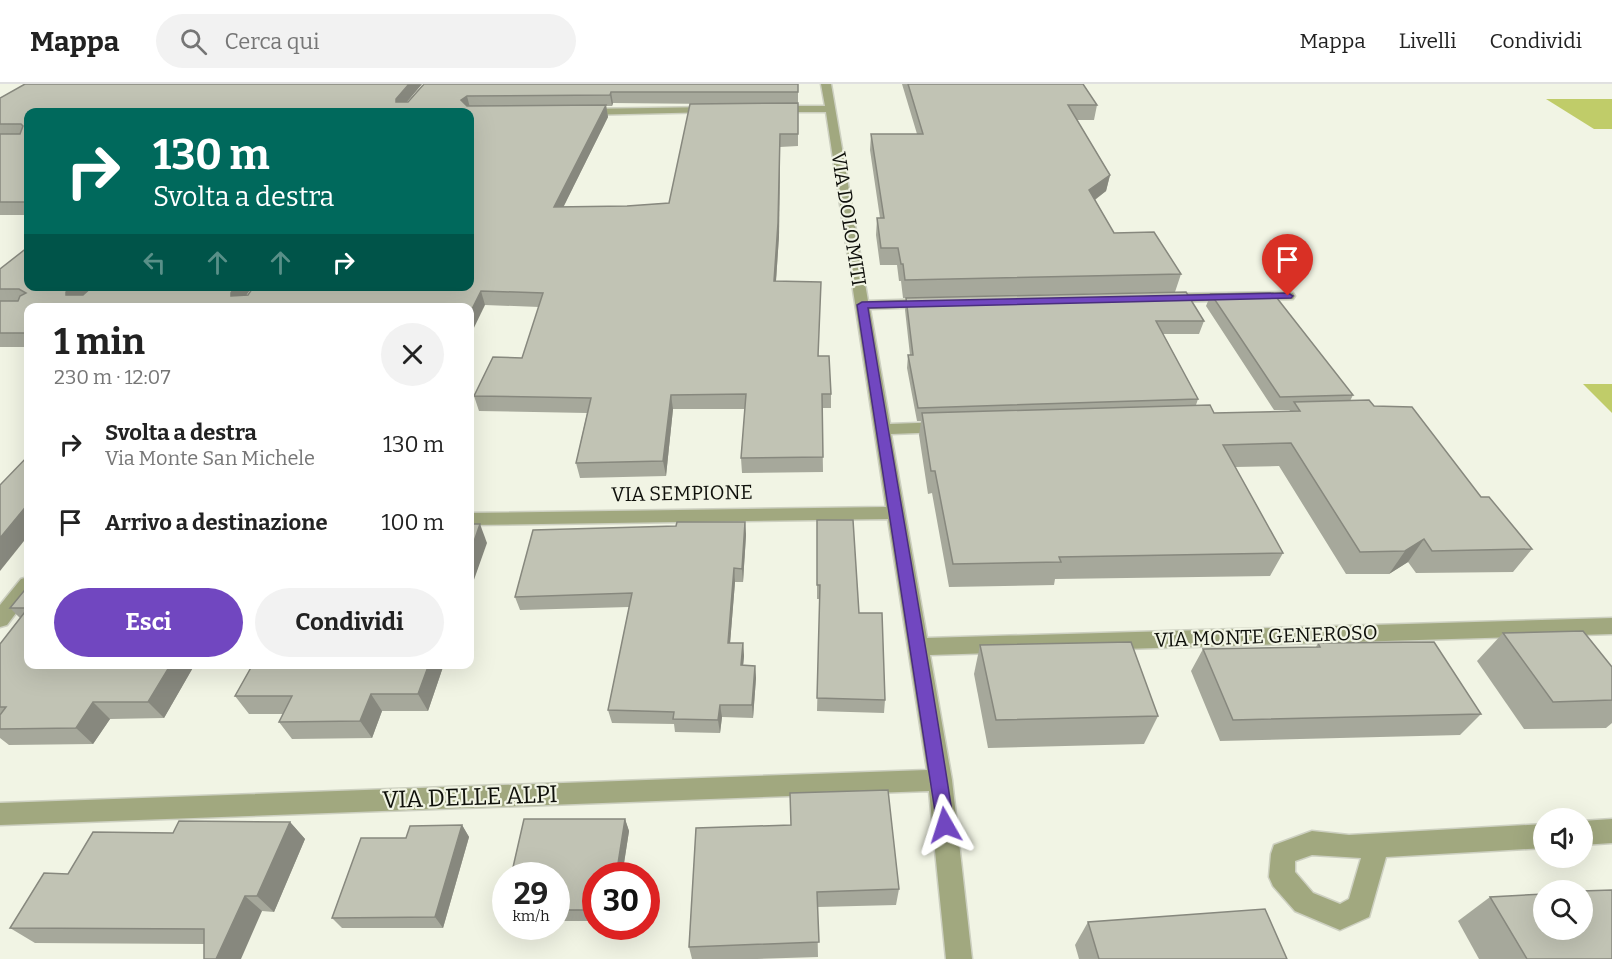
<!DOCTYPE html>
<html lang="it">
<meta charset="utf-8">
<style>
body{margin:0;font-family:Bitter,serif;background:#f2f2f2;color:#222;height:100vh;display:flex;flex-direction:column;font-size:22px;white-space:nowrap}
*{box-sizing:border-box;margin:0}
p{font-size:20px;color:#767676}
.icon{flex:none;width:33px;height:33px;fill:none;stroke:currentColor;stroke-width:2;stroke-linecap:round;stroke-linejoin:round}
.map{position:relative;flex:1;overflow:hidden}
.details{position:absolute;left:24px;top:219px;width:450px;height:366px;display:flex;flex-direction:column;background:#fff;border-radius:12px;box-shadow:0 6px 24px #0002}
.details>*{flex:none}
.top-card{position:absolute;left:24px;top:24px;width:450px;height:183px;border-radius:12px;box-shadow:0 6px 24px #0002;background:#00695c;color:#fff;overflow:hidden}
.controls{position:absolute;left:1533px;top:724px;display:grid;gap:12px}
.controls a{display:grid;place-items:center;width:60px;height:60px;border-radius:50%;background:#fff;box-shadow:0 6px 24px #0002;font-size:30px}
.speed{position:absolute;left:492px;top:778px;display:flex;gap:12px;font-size:30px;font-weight:700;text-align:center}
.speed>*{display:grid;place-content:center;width:78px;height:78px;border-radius:50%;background:#fff;box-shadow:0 6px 24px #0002;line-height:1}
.speed small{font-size:15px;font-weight:400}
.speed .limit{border:9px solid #d22;background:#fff;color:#111}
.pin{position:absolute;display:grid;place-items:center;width:51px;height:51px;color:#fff;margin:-62px -26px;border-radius:50% 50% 50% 0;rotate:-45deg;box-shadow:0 0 6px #0007}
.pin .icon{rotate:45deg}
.me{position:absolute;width:66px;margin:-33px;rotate:354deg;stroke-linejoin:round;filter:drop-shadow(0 0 4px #0008)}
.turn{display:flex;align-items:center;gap:21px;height:126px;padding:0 30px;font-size:27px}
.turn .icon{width:78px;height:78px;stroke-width:2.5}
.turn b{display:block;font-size:42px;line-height:51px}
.lanes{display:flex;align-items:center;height:57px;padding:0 30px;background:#0003;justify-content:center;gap:30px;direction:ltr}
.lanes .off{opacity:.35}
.round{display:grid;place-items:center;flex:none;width:63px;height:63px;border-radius:32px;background:#f2f2f2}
.head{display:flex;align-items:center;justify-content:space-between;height:102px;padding:0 30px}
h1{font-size:36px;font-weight:700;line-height:45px}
.primary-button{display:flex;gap:12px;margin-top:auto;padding:12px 30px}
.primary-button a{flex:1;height:69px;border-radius:36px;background:#7147c0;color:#fff;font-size:24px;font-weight:700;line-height:69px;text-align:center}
.primary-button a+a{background:#f2f2f2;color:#222}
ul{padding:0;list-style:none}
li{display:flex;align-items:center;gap:18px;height:78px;padding:0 30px}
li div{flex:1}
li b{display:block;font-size:22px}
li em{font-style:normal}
header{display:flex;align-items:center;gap:36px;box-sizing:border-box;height:84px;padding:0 30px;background:#fff;border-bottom:2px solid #e0e0e0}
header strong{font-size:28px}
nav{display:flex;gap:33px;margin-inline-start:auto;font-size:21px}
.search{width:420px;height:54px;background:#f2f2f2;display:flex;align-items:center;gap:15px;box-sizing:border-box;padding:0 21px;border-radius:33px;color:#767676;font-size:22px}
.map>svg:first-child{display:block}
.green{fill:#c0cc69}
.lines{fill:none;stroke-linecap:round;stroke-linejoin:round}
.minor-casing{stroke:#cdd0c1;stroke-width:3}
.minor{fill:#a1a87f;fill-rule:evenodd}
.wall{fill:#a6a89b;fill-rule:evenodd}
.shaded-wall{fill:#87887e}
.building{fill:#c1c3b4;stroke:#87887e;stroke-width:1.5}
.route{fill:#7147c0;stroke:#492e7d;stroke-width:1.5}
.labels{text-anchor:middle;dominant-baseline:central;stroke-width:4.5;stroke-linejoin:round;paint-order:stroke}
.street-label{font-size:20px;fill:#0f100b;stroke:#f1f4e4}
.near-street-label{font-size:24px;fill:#0f100b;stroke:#f1f4e4}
</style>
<header>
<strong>Mappa</strong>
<div class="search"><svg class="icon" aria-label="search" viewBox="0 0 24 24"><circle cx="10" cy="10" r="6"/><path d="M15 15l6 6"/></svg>Cerca qui</div>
<nav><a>Mappa</a><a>Livelli</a><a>Condividi</a></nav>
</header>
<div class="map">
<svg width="1612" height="875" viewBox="0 0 1612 875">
<rect width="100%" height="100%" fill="#f1f4e4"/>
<g class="green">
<path d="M 1546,15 L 1612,15 L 1612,45 L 1594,45 Z"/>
<path d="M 1583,300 L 1612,300 L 1612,329 Z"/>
</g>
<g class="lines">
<g class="minor-casing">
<g id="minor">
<path d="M 821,0 L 831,0 L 868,217 L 929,215 L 936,219 L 929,223 L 870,225 L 890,340 L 944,338 L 952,343 L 944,348 L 891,350 L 927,554 L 1612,534 L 1612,550 L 930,571 L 952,696 L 972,875 L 946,875 L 929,707 L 0,741 L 0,719 L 927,686 L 888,435 L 470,441 L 470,429 L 886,423 L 826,28 L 776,28 L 771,25 L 776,22 L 825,22 Z"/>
<path d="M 712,23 L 717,26 L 715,28 L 584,31 L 579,28 L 584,25 Z"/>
<path d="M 1288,208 L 1293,209 L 1295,212 L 1293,215 L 1166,218 L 1159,214 L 1166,210 Z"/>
<path d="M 28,493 L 28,513 L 7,541 L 0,543 L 0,521 L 21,495 Z"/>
<path d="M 1612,735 L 1612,759 L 1582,761 L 1582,737 Z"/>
<path d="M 1544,740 L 1544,764 L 1386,773 L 1369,833 L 1340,846 L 1295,827 L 1273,802 L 1269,793 L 1271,770 L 1274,761 L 1312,747 L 1349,751 ZM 1312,771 L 1361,774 L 1349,815 L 1340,820 L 1313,809 L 1295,788 L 1295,777 Z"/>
</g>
</g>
<use href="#minor" class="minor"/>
</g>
<g class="wall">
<path d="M 422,0 L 407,18 L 408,18 L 424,0 L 798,0 L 798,62 L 780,63 L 779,152 L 776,197 L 819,272 L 831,310 L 831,324 L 822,324 L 823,388 L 742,389 L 741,374 L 745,325 L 673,325 L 666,392 L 580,394 L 576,379 L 587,329 L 479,327 L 474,312 L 522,274 L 539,223 L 485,221 L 28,224 L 28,263 L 0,263 L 0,185 L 28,202 L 248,211 L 470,28 L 28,28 L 28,131 L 0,131 L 0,14 ZM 613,19 L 712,20 L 669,119 L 627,122 L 563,123 L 608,33 L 606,22 L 612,22 Z"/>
<path d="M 902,0 L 1083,0 L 1097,21 L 1094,36 L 1077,36 L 1110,91 L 1106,107 L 1095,116 L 1114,149 L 1181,190 L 1175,208 L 903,214 L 901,197 L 899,197 L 897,181 L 880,181 L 876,151 L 877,134 L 880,134 L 870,66 L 871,50 L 917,50 Z"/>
<path d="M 1211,210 L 1353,311 L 1350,317 L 1374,322 L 1481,413 L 1532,465 L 1513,488 L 1416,489 L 1408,478 L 1389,490 L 1346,490 L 1279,382 L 1235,383 L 1283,469 L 1270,492 L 1055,495 L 1054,501 L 949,503 L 932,409 L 928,410 L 919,351 L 921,337 L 917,337 L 907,284 L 908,271 L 910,271 L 905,226 L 906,214 L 1204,237 L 1199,250 L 1163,250 L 1198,315 L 1196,321 L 1214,329 L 1289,328 L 1290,326 L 1274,326 L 1206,222 Z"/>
<path d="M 817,436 L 859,529 L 885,616 L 884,629 L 817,627 L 820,515 L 817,515 Z"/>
<path d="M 745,438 L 746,451 L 743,498 L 735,498 L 730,559 L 743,559 L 744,572 L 743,581 L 755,582 L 756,594 L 753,634 L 722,633 L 720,649 L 675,648 L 674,640 L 612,639 L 608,626 L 629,523 L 520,526 L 515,513 L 676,442 Z"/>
<path d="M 28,502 L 28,580 L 195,580 L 164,634 L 110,635 L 93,660 L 9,661 L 0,654 L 0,560 L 20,534 L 10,524 Z"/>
<path d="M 1503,549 L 1612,583 L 1612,639 L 1606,644 L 1524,645 L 1477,577 Z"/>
<path d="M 1318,559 L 1481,630 L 1460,651 L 1220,657 L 1191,587 L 1203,565 L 1316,563 Z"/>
<path d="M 980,561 L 1158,632 L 1144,660 L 988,664 L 974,590 Z"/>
<path d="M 253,580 L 444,580 L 428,627 L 382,627 L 372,654 L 292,655 L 279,638 L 283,630 L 249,630 L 235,612 Z"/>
<path d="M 625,735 L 629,747 L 622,792 L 596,792 L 596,837 L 556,837 L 556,792 Z"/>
<path d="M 290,738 L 305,755 L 274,828 L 262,827 L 204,860 L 35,859 L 10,844 L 173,749 Z"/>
<path d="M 462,741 L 469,753 L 443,844 L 342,844 L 332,834 Z"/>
<path d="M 696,744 L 899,805 L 896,821 L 817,823 L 818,873 L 757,875 L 692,875 L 689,863 Z"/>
<path d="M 1490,813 L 1612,875 L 1479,875 L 1458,837 Z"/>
<path d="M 1088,838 L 1287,875 L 1079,875 L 1075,861 Z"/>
</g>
<g class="shaded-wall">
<path d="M 409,0 L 422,0 L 399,27 L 396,18 L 396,15 Z"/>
<path d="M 611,8 L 613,19 L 612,22 L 610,11 Z"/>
<path d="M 467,12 L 470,24 L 464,28 L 461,16 Z"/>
<path d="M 606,21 L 608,33 L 557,136 L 554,123 Z"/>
<path d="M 780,63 L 779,152 L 775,211 L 774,197 Z"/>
<path d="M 1110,91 L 1106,107 L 1085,123 L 1089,106 Z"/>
<path d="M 72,202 L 95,202 L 75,222 L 66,211 L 66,208 Z"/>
<path d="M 235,202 L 253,202 L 238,223 L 231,212 L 231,209 Z"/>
<path d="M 481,207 L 485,221 L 470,252 L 470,229 Z"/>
<path d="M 671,311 L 673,325 L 666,392 L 663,377 Z"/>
<path d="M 28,420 L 28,452 L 0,487 L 0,454 Z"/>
<path d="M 745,438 L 746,451 L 743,498 L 742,485 Z"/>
<path d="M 480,440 L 487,459 L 470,507 L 470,469 Z"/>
<path d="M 1424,455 L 1408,478 L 1389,490 L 1405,467 Z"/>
<path d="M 734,484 L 735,498 L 729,572 L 728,559 Z"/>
<path d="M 743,559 L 744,572 L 742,594 L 741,581 Z"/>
<path d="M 171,580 L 195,580 L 164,634 L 148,618 Z"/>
<path d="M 429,580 L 444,580 L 428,627 L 418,610 Z"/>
<path d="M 755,582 L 756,594 L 753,634 L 752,621 Z"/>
<path d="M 371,610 L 382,627 L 372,654 L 360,637 Z"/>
<path d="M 93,618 L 110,635 L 93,660 L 76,644 Z"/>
<path d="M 720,621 L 722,633 L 720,649 L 718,636 Z"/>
<path d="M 625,735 L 629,747 L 622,792 L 616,792 Z"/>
<path d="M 290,738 L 305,755 L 274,828 L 257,812 Z"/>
<path d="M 462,741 L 469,753 L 443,844 L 435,833 Z"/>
<path d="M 245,812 L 262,827 L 241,875 L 216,875 Z"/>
</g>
<g class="building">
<path d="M 25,0 L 409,0 L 396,15 L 396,18 L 408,18 L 424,0 L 798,0 L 798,8 L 611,8 L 610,11 L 467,12 L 461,16 L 467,22 L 606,21 L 554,123 L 627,122 L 669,119 L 690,20 L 798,19 L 798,50 L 780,50 L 778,139 L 774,197 L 821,198 L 818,272 L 829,272 L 831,310 L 822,310 L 823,373 L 741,374 L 746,310 L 671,311 L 663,377 L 576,379 L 591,314 L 474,312 L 493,273 L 522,274 L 543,209 L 481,207 L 470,229 L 470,224 L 28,224 L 28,249 L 0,249 L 0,217 L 18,217 L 20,212 L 26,209 L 19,205 L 0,205 L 0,185 L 28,163 L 28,202 L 72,202 L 66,208 L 66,211 L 83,211 L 93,202 L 235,202 L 231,209 L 231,212 L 248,211 L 254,202 L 470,202 L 470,28 L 28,28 L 28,118 L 0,118 L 0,50 L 20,50 L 23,42 L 21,40 L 0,40 L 0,14 Z"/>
<path d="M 908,0 L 1083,0 L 1097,21 L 1068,21 L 1110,91 L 1089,106 L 1114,149 L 1154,148 L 1181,190 L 905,196 L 903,180 L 901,180 L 898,164 L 881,164 L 877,134 L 884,134 L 871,50 L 923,50 Z"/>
<path d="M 1186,208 L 1204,237 L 1156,237 L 1198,315 L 918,324 L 908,271 L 913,271 L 906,214 Z"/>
<path d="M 1273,209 L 1353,311 L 1280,313 L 1211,210 Z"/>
<path d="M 1369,316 L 1374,322 L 1412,323 L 1481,413 L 1489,413 L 1532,465 L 1432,467 L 1424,455 L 1405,467 L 1360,468 L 1291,359 L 1223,361 L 1283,469 L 1059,473 L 1061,478 L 953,480 L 935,387 L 931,387 L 922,329 L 1210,321 L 1214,329 L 1300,327 L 1294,318 Z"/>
<path d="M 28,372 L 28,420 L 0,454 L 0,401 Z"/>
<path d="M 817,436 L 853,436 L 859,529 L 882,529 L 885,616 L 817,614 L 820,501 L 817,501 Z"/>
<path d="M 677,438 L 745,438 L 742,485 L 734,484 L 728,559 L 743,559 L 741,581 L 755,582 L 752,621 L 720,621 L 718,636 L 673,635 L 674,628 L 608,626 L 632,509 L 515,513 L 533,446 L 676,442 Z"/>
<path d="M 470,440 L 480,440 L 470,469 Z"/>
<path d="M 28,502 L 28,580 L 171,580 L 148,618 L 93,618 L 76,644 L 0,645 L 0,631 L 6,623 L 0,623 L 0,560 L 28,524 L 10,524 Z"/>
<path d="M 1583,547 L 1612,583 L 1612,616 L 1553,618 L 1503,549 Z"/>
<path d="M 1131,558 L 1158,632 L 996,636 L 980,561 Z"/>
<path d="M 1434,558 L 1481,630 L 1233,636 L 1203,565 L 1320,563 L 1318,559 Z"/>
<path d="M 253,580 L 429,580 L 418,610 L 371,610 L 360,637 L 279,638 L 292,612 L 235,612 Z"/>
<path d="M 888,706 L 899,805 L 817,808 L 819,858 L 689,863 L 696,744 L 791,741 L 790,709 Z"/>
<path d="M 524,735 L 625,735 L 616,792 L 596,792 L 596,826 L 556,826 L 556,792 L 511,792 Z"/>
<path d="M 179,737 L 290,738 L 257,812 L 245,812 L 216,875 L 204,875 L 204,845 L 10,844 L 44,789 L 68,790 L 93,748 L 173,749 Z"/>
<path d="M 462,741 L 435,833 L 332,834 L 361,754 L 406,754 L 410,742 Z"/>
<path d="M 1612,806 L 1612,875 L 1527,875 L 1490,813 L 1544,810 L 1544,846 L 1582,846 L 1582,807 Z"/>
<path d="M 506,814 L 506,826 L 503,826 Z"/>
<path d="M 1265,825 L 1287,875 L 1099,875 L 1088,838 Z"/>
</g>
<path class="route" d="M 1288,209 L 1293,212 L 1291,214 L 868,224 C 896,396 928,568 954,741 L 951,747 L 945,749 L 938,747 L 857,221 L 862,218 Z"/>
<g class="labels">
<g class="street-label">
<text transform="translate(849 135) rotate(81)">VIA DOLOMITI</text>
<text transform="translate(682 409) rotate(-1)">VIA SEMPIONE</text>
<text transform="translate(1266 552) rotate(-2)">VIA MONTE GENEROSO</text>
</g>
<g class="near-street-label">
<text transform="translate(470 713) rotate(-2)">VIA DELLE ALPI</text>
</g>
</g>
</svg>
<div class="controls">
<a><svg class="icon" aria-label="sound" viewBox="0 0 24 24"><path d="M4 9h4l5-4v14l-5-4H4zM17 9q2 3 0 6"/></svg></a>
<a><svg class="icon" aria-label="search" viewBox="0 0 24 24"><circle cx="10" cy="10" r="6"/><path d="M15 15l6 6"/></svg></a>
</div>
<div class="speed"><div>29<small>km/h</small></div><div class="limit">30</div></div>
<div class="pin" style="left:1288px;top:212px;background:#d93025"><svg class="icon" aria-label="arrive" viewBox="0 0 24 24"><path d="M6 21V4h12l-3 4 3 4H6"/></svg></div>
<svg class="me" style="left:945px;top:741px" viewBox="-20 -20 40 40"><path d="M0-17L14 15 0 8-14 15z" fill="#7147c0" stroke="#fff" stroke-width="4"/></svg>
<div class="top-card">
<div class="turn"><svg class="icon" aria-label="right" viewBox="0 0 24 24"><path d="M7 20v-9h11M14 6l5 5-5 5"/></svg><div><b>130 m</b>Svolta a destra</div></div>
<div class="lanes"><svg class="icon off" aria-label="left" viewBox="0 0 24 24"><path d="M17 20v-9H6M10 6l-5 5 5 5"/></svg><svg class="icon off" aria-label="ahead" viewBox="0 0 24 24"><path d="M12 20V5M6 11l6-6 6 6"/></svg><svg class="icon off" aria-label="ahead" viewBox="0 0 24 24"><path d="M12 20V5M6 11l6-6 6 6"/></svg><svg class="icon" aria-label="right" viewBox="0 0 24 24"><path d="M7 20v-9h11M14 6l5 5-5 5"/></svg></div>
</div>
<section class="details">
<div class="head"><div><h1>1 min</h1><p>230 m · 12:07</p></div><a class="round"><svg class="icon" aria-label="close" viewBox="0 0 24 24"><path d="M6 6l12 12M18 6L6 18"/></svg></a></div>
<ul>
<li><svg class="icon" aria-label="right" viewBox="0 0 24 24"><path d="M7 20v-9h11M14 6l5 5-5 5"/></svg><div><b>Svolta a destra</b><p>Via Monte San Michele</p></div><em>130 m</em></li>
<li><svg class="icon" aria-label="arrive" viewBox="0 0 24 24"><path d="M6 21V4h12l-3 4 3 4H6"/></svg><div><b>Arrivo a destinazione</b></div><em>100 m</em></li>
</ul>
<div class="primary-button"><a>Esci</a><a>Condividi</a></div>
</section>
</div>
